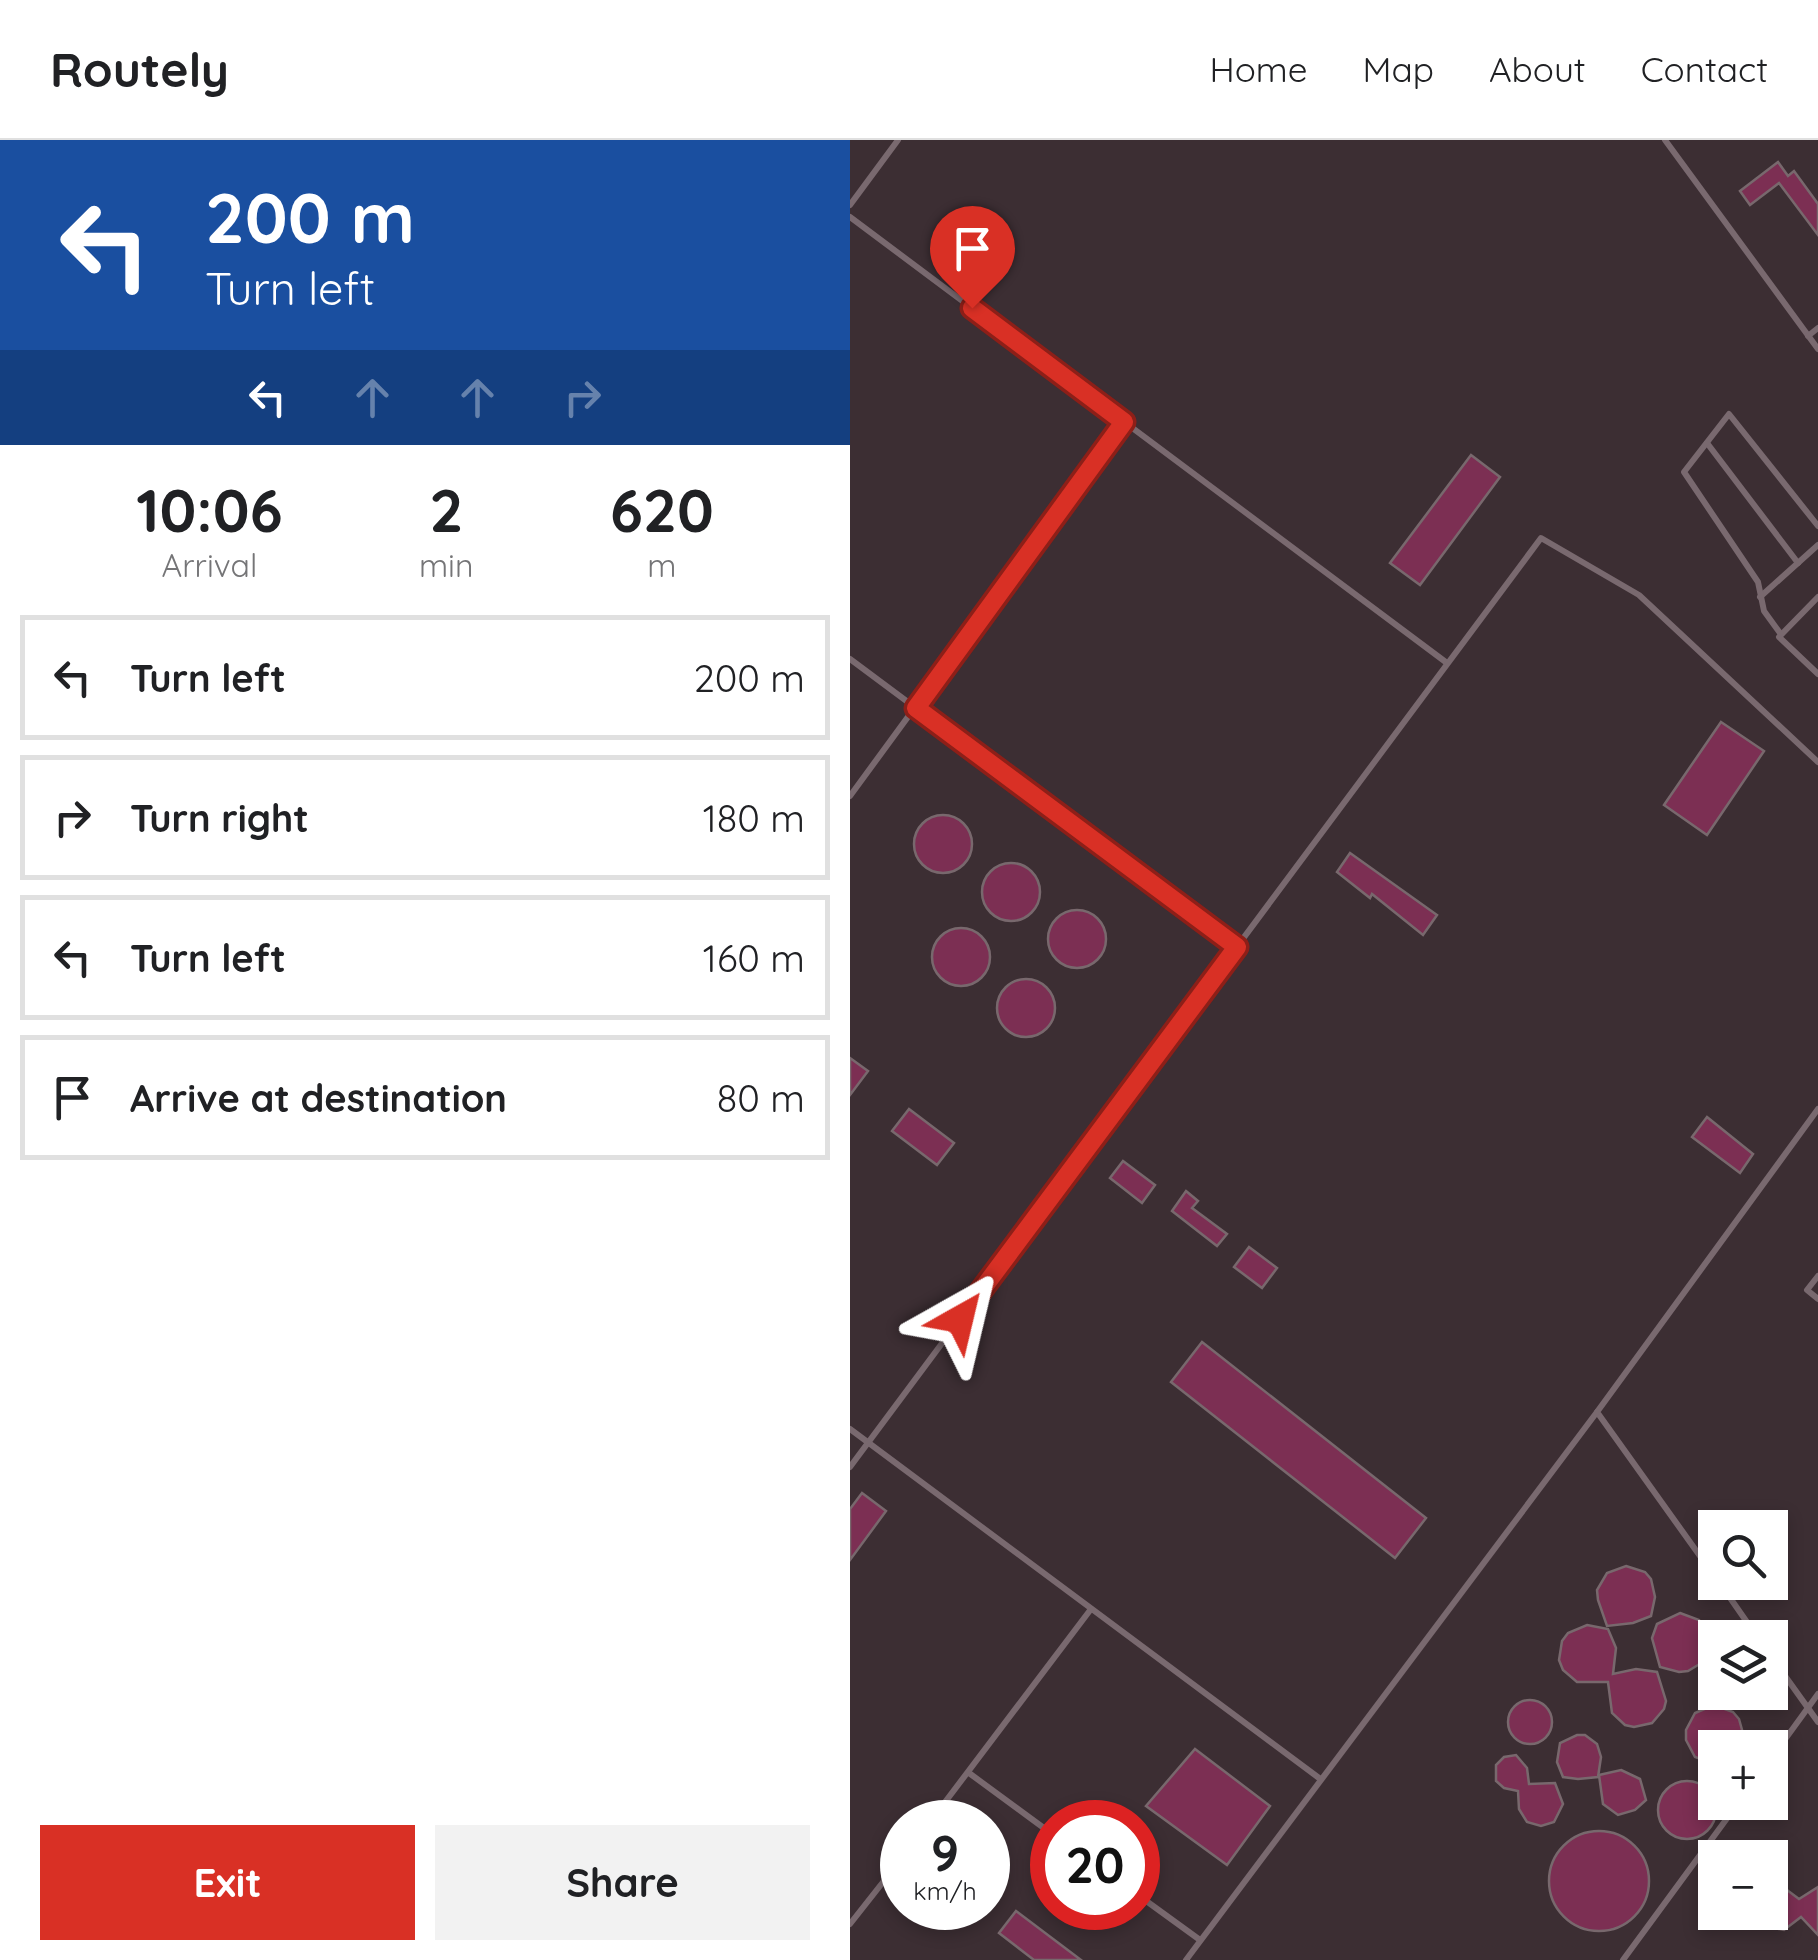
<!DOCTYPE html>
<meta charset="utf-8">
<style>
body{margin:0;font-family:Quicksand,sans-serif;background:#f2f2f2;color:#202124;height:100vh;display:flex;flex-direction:column;font-size:38px;white-space:nowrap}
*{box-sizing:border-box;margin:0}
p{font-size:32px;color:#757577}
.icon{flex:none;width:55px;height:55px;fill:none;stroke:currentColor;stroke-width:2;stroke-linecap:round;stroke-linejoin:round}
.map{position:relative;flex:1;overflow:hidden}
.sheet{display:flex;flex-direction:column;background:#fff;width:850px}
.sheet>*{flex:none}
.banner{background:#1a4fa0;color:#fff;overflow:hidden}
.fabs{position:absolute;left:848px;top:1370px;display:grid;gap:20px}
.fabs a{display:grid;place-items:center;width:90px;height:90px;border-radius:0px;background:#fff;box-shadow:0 5px 15px #0003;font-size:50px}
.speed{position:absolute;left:30px;top:1660px;display:flex;gap:20px;font-size:50px;font-weight:700;text-align:center}
.speed>*{display:grid;place-content:center;width:130px;height:130px;border-radius:50%;background:#fff;box-shadow:0 5px 15px #0003;line-height:1}
.speed small{font-size:25px;font-weight:400}
.speed .limit{border:15px solid #d22;background:#fff;color:#111}
.pin{position:absolute;display:grid;place-items:center;width:85px;height:85px;color:#fff;margin:-102px -42px;border-radius:50% 50% 50% 0;rotate:-45deg;box-shadow:0 0 10px #0007}
.pin .icon{rotate:45deg}
.me{position:absolute;width:110px;margin:-55px;rotate:37deg;stroke-linejoin:round;filter:drop-shadow(0 0 8px #0008)}
.turn{display:flex;align-items:center;gap:35px;height:210px;padding:0 40px;font-size:45px}
.turn .icon{width:130px;height:130px;stroke-width:2.5}
.turn b{display:block;font-size:70px;line-height:85px}
.lanes{display:flex;align-items:center;height:95px;padding:0 40px;background:#0003;justify-content:center;gap:50px;direction:ltr}
.lanes .off{opacity:.35}
.eta{display:flex;justify-content:space-evenly;align-items:center;height:170px;text-align:center}
.eta b{font-size:60px;font-weight:800;line-height:70px}
.button{display:flex;gap:20px;margin-top:auto;padding:20px 40px}
.button a{flex:1;height:115px;border-radius:0px;background:#d93025;color:#fff;font-size:40px;font-weight:800;line-height:115px;text-align:center}
.button a+a{background:#f2f2f2;color:#202124}
ul{padding:0;list-style:none}
li{display:flex;align-items:center;gap:30px;height:125px;margin:0 20px 15px;padding:0 20px;border:5px solid #e0e0e0;border-radius:0px}
li div{flex:1}
li b{display:block;font-size:38px}
li em{font-style:normal}
header{display:flex;align-items:center;gap:60px;box-sizing:border-box;height:140px;padding:0 50px;background:#fff;border-bottom:2px solid #e0e0e0}
header strong{font-size:48px}
nav{display:flex;gap:55px;margin-inline-start:auto;font-size:35px}
main{display:flex;flex:1;min-height:0}
.map>svg:first-child{display:block}
.building{fill:#7c2f53;stroke:#78686d;stroke-width:2.5}
.lines{fill:none;stroke-linecap:round;stroke-linejoin:round}
.service{stroke:#79696f;stroke-width:6}
.route-casing{stroke:#8d1f18;stroke-width:25}
.route{stroke:#d93025;stroke-width:18}
</style>
<header>
<strong>Routely</strong>
<nav><a>Home</a><a>Map</a><a>About</a><a>Contact</a></nav>
</header>
<main>
<section class="sheet">
<div class="banner">
<div class="turn"><svg class="icon" aria-label="left" viewBox="0 0 24 24"><path d="M17 20v-9H6M10 6l-5 5 5 5"/></svg><div><b>200 m</b>Turn left</div></div>
<div class="lanes"><svg class="icon" aria-label="left" viewBox="0 0 24 24"><path d="M17 20v-9H6M10 6l-5 5 5 5"/></svg><svg class="icon off" aria-label="ahead" viewBox="0 0 24 24"><path d="M12 20V5M6 11l6-6 6 6"/></svg><svg class="icon off" aria-label="ahead" viewBox="0 0 24 24"><path d="M12 20V5M6 11l6-6 6 6"/></svg><svg class="icon off" aria-label="right" viewBox="0 0 24 24"><path d="M7 20v-9h11M14 6l5 5-5 5"/></svg></div>
</div>
<div class="eta">
<div><b>10:06</b><p>Arrival</p></div>
<div><b>2</b><p>min</p></div>
<div><b>620</b><p>m</p></div>
</div>
<ul>
<li><svg class="icon" aria-label="left" viewBox="0 0 24 24"><path d="M17 20v-9H6M10 6l-5 5 5 5"/></svg><div><b>Turn left</b></div><em>200 m</em></li>
<li><svg class="icon" aria-label="right" viewBox="0 0 24 24"><path d="M7 20v-9h11M14 6l5 5-5 5"/></svg><div><b>Turn right</b></div><em>180 m</em></li>
<li><svg class="icon" aria-label="left" viewBox="0 0 24 24"><path d="M17 20v-9H6M10 6l-5 5 5 5"/></svg><div><b>Turn left</b></div><em>160 m</em></li>
<li><svg class="icon" aria-label="arrive" viewBox="0 0 24 24"><path d="M6 21V4h12l-3 4 3 4H6"/></svg><div><b>Arrive at destination</b></div><em>80 m</em></li>
</ul>
<div class="button"><a>Exit</a><a>Share</a></div>
</section>
<div class="map">
<svg width="968" height="1820" viewBox="0 0 968 1820">
<rect width="100%" height="100%" fill="#3c2e33"/>
<g class="building">
<path d="M 928,22 L 938,36 L 944,31 L 968,64 L 968,95 L 929,43 L 900,65 L 890,51 Z"/>
<path d="M 621,315 L 650,337 L 570,445 L 540,423 Z"/>
<path d="M 871,582 L 914,611 L 857,695 L 814,665 Z"/>
<circle cx="93" cy="704" r="29"/>
<path d="M 500,713 L 587,775 L 573,795 L 522,754 L 520,758 L 487,732 Z"/>
<circle cx="161" cy="752" r="29"/>
<circle cx="227" cy="799" r="29"/>
<circle cx="111" cy="817" r="29"/>
<circle cx="176" cy="868" r="29"/>
<path d="M 0,918 L 18,931 L 0,955 Z"/>
<path d="M 59,969 L 104,1003 L 87,1025 L 42,991 Z"/>
<path d="M 857,977 L 903,1014 L 890,1033 L 842,997 Z"/>
<path d="M 273,1021 L 305,1045 L 292,1063 L 260,1038 Z"/>
<path d="M 336,1051 L 348,1061 L 342,1068 L 377,1094 L 367,1106 L 322,1071 Z"/>
<path d="M 399,1107 L 427,1128 L 412,1148 L 384,1127 Z"/>
<path d="M 352,1202 L 576,1378 L 545,1418 L 321,1242 Z"/>
<path d="M 12,1353 L 36,1371 L 0,1420 L 0,1369 Z"/>
<path d="M 776,1426 L 795,1432 L 801,1439 L 805,1457 L 801,1476 L 783,1483 L 757,1486 L 748,1460 L 747,1450 L 757,1433 Z"/>
<path d="M 830,1473 L 849,1480 L 860,1496 L 860,1505 L 853,1522 L 838,1531 L 829,1532 L 810,1527 L 802,1498 L 807,1484 Z"/>
<path d="M 737,1485 L 758,1489 L 766,1508 L 763,1534 L 786,1529 L 807,1532 L 816,1561 L 814,1569 L 802,1583 L 784,1587 L 775,1585 L 762,1573 L 758,1542 L 727,1542 L 713,1530 L 709,1520 L 712,1501 L 718,1493 Z"/>
<circle cx="680" cy="1582" r="22"/>
<path d="M 864,1565 L 883,1572 L 889,1579 L 894,1597 L 891,1608 L 865,1608 L 865,1624 L 845,1617 L 836,1600 L 836,1590 L 845,1573 Z"/>
<path d="M 727,1595 L 735,1595 L 747,1604 L 751,1617 L 748,1637 L 728,1639 L 713,1637 L 707,1622 L 710,1603 Z"/>
<path d="M 345,1609 L 420,1666 L 377,1725 L 296,1666 Z"/>
<path d="M 666,1615 L 677,1628 L 679,1644 L 705,1643 L 713,1664 L 704,1682 L 691,1686 L 677,1682 L 669,1669 L 668,1651 L 654,1648 L 646,1641 L 646,1625 L 654,1617 Z"/>
<path d="M 771,1630 L 790,1639 L 796,1660 L 785,1670 L 768,1675 L 753,1664 L 749,1635 Z"/>
<circle cx="837" cy="1670" r="29"/>
<circle cx="749" cy="1741" r="50"/>
<path d="M 920,1747 L 933,1747 L 949,1759 L 968,1747 L 968,1795 L 951,1777 L 934,1790 L 914,1786 L 901,1772 L 920,1772 Z"/>
<path d="M 166,1771 L 231,1820 L 184,1820 L 149,1793 Z"/>
</g>
<g class="lines">
<g class="service">
<path d="M 815,0 L 968,209"/>
<path d="M 0,65 L 48,0"/>
<path d="M 0,77 L 597,523"/>
<path d="M 958,196 L 968,188"/>
<path d="M 857,303 L 948,423"/>
<path d="M 910,457 L 968,405"/>
<path d="M 968,457 L 929,497 L 968,534"/>
<path d="M 930,493 L 914,471 L 908,442 L 834,332 L 879,274 L 968,386"/>
<path d="M 0,519 L 387,807"/>
<path d="M 0,656 L 274,282"/>
<path d="M 968,1136 L 957,1150 L 968,1159"/>
<path d="M 0,1289 L 469,1638"/>
<path d="M 0,1327 L 691,398 L 789,455 L 968,622"/>
<path d="M 865,1437 L 747,1272 L 968,969"/>
<path d="M 869,1442 L 908,1498"/>
<path d="M 920,1515 L 968,1582"/>
<path d="M 920,1620 L 968,1554"/>
<path d="M 119,1633 L 202,1694"/>
<path d="M 80,1682 L 241,1469"/>
<path d="M 288,1755 L 350,1800"/>
<path d="M 0,1784 L 52,1718"/>
<path d="M 336,1820 L 747,1272"/>
<path d="M 773,1820 L 889,1662"/>
</g>
</g>
<g class="lines">
<g class="route-casing">
<path id="route" d="M 110,1179 L 387,807 L 66,568 L 274,282 L 122,168"/>
</g>
<use href="#route" class="route"/>
</g>
</svg>
<div class="fabs">
<a><svg class="icon" aria-label="search" viewBox="0 0 24 24"><circle cx="10" cy="10" r="6"/><path d="M15 15l6 6"/></svg></a>
<a><svg class="icon" aria-label="layers" viewBox="0 0 24 24"><path d="M12 4l9 5-9 5-9-5zM3 14l9 5 9-5"/></svg></a>
<a>+</a>
<a>−</a>
</div>
<div class="speed"><div>9<small>km/h</small></div><div class="limit">20</div></div>
<div class="pin" style="left:122px;top:168px;background:#d93025"><svg class="icon" aria-label="arrive" viewBox="0 0 24 24"><path d="M6 21V4h12l-3 4 3 4H6"/></svg></div>
<svg class="me" style="left:110px;top:1179px" viewBox="-20 -20 40 40"><path d="M0-17L14 15 0 8-14 15z" fill="#d93025" stroke="#fff" stroke-width="4"/></svg>
</div>
</main>
